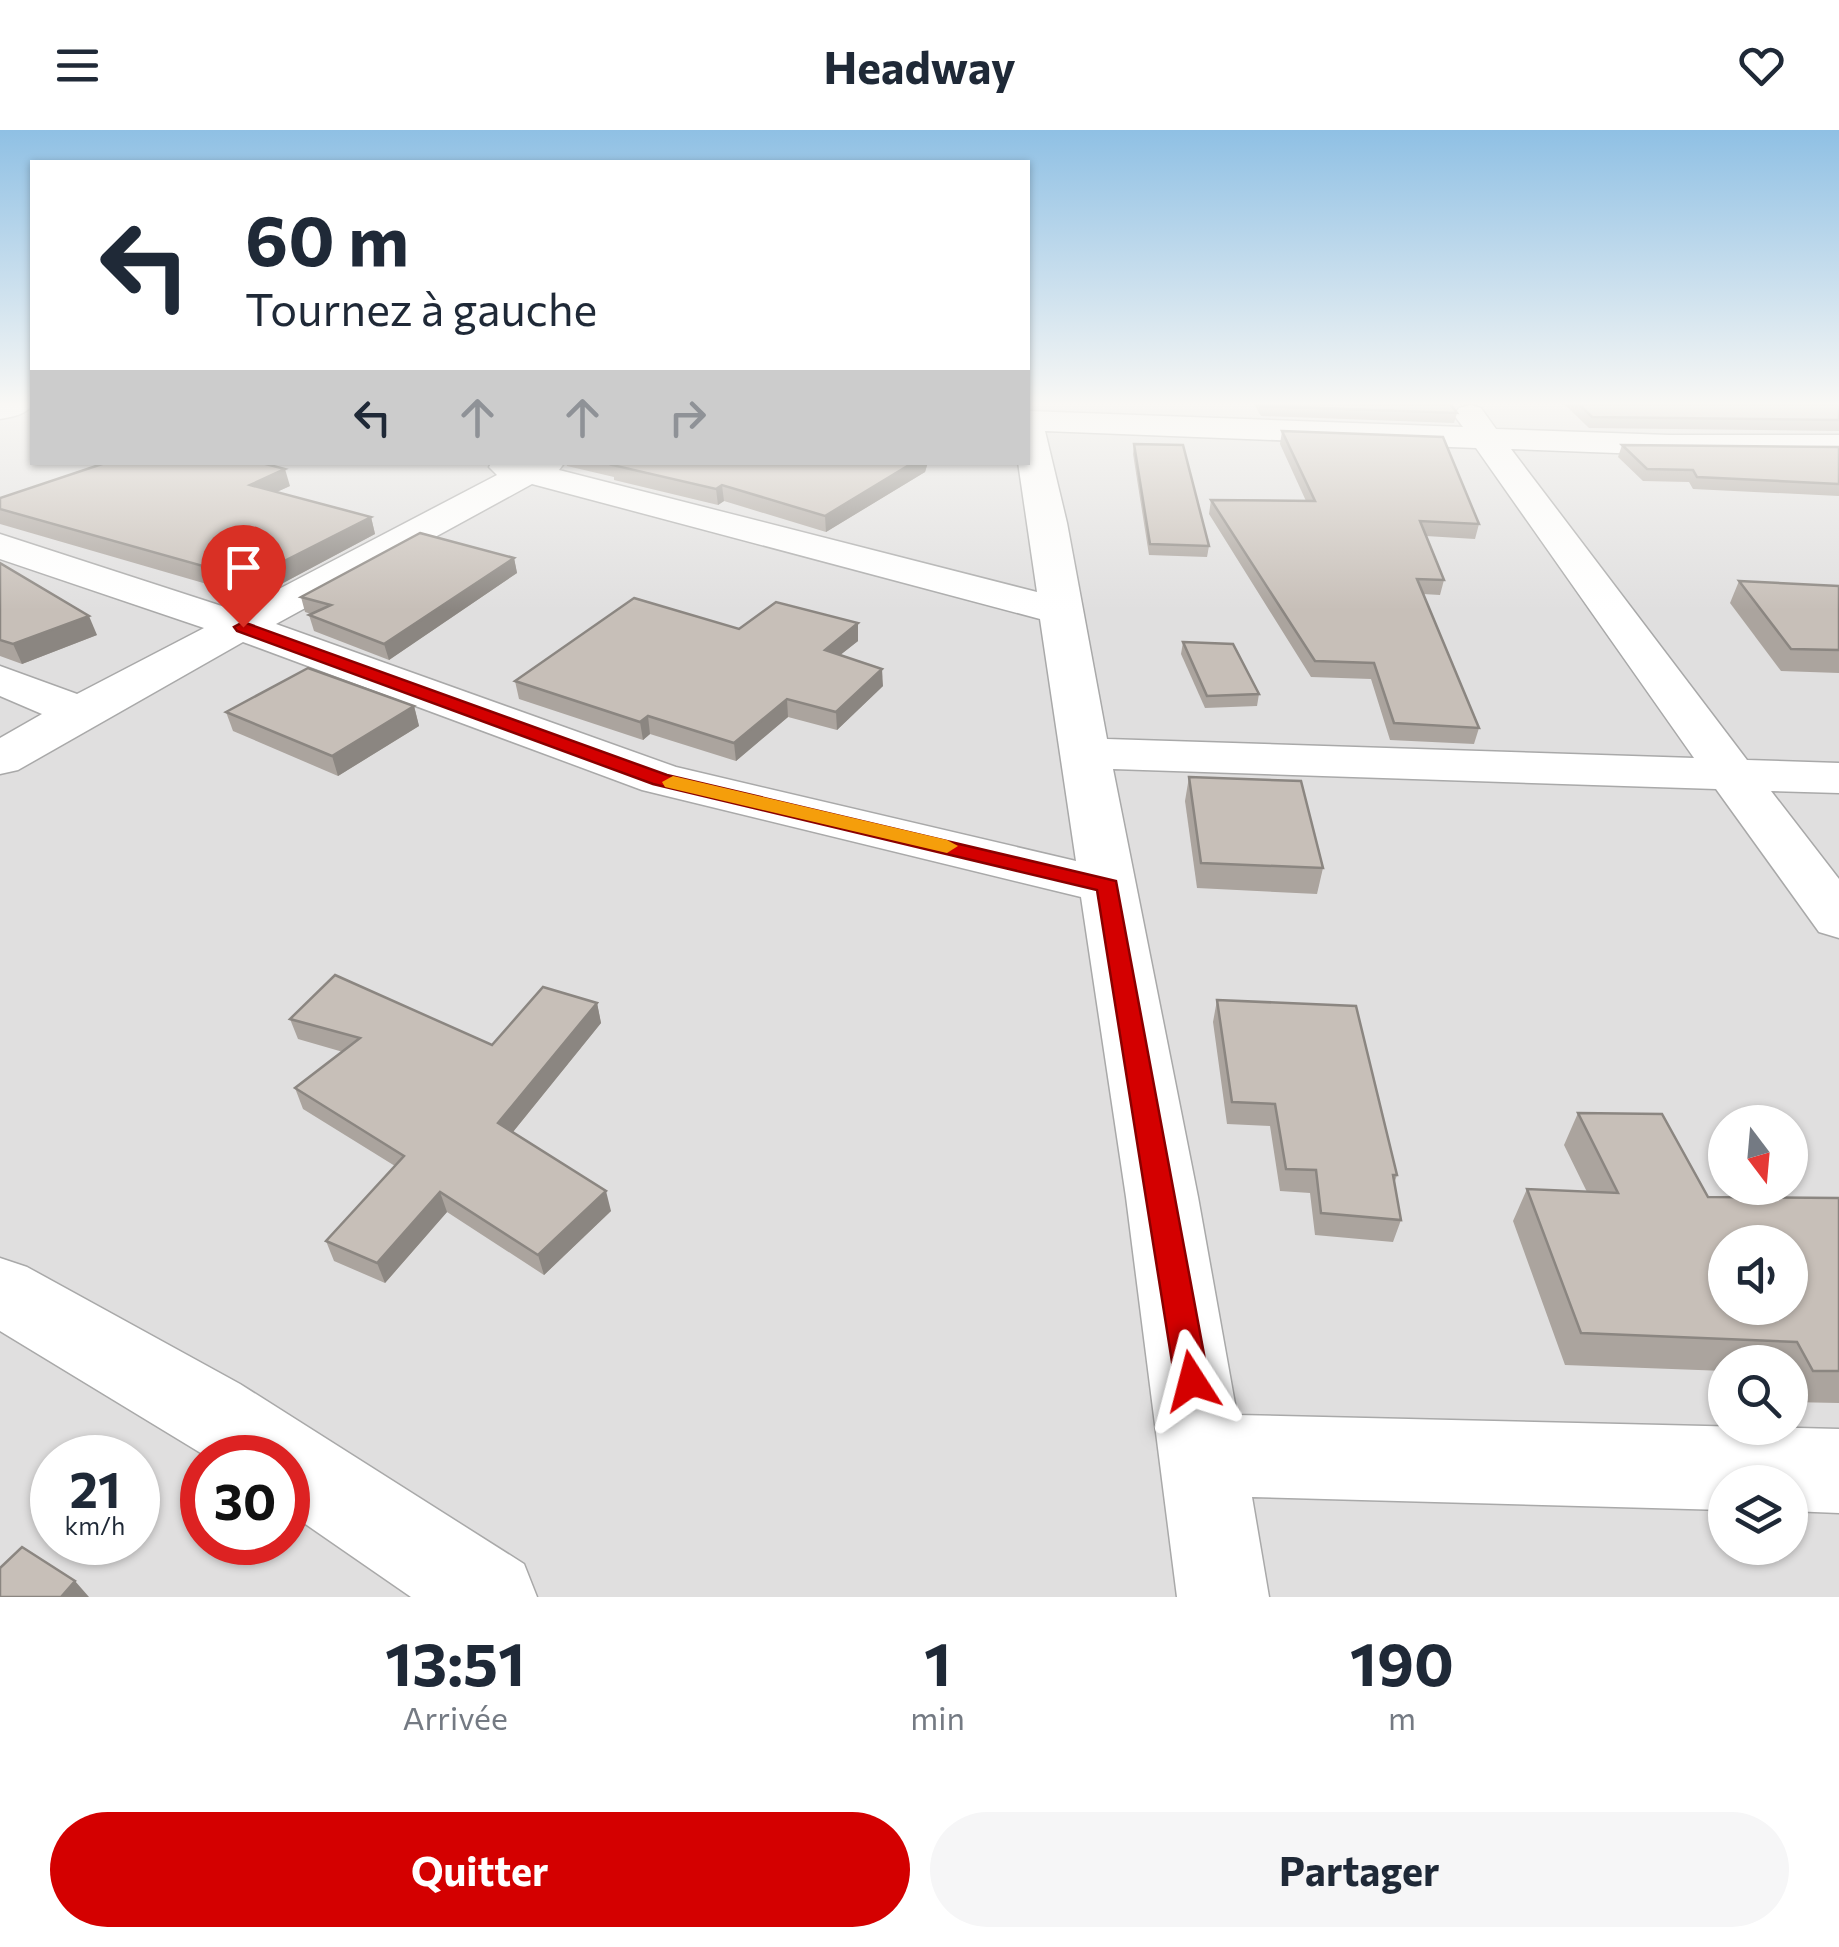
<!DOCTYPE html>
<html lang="fr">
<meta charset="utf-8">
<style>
body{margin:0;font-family:Commissioner,sans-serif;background:#f6f6f7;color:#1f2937;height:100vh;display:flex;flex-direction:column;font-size:38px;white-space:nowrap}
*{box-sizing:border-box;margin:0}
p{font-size:32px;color:#747a83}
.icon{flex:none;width:55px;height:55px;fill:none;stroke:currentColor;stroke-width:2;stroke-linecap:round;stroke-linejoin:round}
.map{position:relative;height:1467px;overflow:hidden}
.details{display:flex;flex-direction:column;background:#fff;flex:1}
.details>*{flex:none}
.banner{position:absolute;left:30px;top:30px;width:1000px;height:305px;border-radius:0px;box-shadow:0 2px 8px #0004;background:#fff;color:#1f2937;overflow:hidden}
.needle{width:65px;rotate:164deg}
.tools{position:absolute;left:1708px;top:975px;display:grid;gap:20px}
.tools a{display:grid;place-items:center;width:100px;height:100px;border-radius:50%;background:#fff;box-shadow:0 2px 8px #0004;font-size:50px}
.speed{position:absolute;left:30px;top:1305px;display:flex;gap:20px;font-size:50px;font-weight:700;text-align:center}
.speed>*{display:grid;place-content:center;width:130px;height:130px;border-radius:50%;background:#fff;box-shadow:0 2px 8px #0004;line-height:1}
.speed small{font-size:25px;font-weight:400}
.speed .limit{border:15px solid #d22;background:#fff;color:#111}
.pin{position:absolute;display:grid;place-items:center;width:85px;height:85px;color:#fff;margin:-102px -42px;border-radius:50% 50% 50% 0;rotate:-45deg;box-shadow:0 0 10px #0007}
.pin .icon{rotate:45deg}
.me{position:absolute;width:110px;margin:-55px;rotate:351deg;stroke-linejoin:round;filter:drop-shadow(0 0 8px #0008)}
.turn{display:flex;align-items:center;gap:35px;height:210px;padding:0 50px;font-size:45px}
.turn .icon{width:130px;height:130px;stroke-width:2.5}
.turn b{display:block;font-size:70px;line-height:85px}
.lanes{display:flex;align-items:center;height:95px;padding:0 50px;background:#0003;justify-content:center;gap:50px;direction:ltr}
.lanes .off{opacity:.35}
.eta{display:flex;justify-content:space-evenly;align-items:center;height:170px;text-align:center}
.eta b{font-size:60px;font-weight:700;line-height:70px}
.button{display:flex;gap:20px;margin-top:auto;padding:20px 50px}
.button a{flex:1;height:115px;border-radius:60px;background:#d40000;color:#fff;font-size:40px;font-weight:700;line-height:115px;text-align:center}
.button a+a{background:#f6f6f7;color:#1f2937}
header{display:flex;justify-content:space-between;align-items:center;height:130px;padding:0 50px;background:#fff;font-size:45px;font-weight:700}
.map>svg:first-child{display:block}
.residential{fill:#e0dfdf;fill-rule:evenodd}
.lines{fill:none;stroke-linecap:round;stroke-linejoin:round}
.minor-casing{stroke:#a9a9a9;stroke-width:3}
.minor{fill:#fff;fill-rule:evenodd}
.wall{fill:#aba49e}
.shaded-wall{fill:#8b8681}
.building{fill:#c7bfb8;stroke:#8b8681;stroke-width:2.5;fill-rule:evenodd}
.route{fill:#d40000;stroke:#8a0000;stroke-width:2.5}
.slow{fill:#f59e0b}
</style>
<header><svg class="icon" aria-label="menu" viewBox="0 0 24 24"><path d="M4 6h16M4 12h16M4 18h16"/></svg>Headway<svg class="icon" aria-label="heart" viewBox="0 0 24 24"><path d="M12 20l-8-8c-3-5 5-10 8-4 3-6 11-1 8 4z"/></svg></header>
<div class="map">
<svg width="1839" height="1467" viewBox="0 0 1839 1467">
<rect width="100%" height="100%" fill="#f2efe9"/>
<path class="residential" d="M 0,274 L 32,274 L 32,332 L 1028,332 L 1028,274 L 1839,274 L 1839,1467 L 0,1467 ZM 1725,992 L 1790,992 L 1790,1058 L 1725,1058 ZM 1725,1112 L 1790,1112 L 1790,1178 L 1725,1178 ZM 1725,1232 L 1790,1232 L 1790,1298 L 1725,1298 ZM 52,1328 L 138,1328 L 138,1412 L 52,1412 ZM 202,1328 L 288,1328 L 288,1412 L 202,1412 ZM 1725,1352 L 1790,1352 L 1790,1418 L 1725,1418 Z"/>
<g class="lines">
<g class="minor-casing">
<g id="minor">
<path d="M 0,274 L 32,274 C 27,285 11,287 0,289 Z"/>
<path d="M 1470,275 L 1481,278 L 1496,299 L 1669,305 L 1839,305 L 1839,325 L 1669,325 L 1511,319 L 1747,630 L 1839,633 L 1839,663 L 1771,661 L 1839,749 L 1839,808 L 1819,802 L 1716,659 L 1113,639 L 1198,1067 L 1237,1285 L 1839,1299 L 1839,1383 L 1790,1381 L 1790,1352 L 1725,1352 L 1725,1380 L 1252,1367 L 1269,1467 L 1177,1467 L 1126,1067 L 1081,767 L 642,660 L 243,512 L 18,640 L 0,644 L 0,608 L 42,584 L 0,566 L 0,536 L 77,564 L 204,498 L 0,429 L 0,404 L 237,481 L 497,345 L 489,337 L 492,332 L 565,332 L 559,340 L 1037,462 L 1018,332 L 1028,332 L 1028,281 L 1463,297 L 1454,285 L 1459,278 ZM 1045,301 L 1476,318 L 1694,628 L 1107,609 L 1067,393 ZM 532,354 L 1040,489 L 1076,731 L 676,637 L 276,494 Z"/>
<path d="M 0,1128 L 27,1137 L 240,1254 L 524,1434 L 537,1467 L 411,1467 L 288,1382 L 288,1328 L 209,1328 L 0,1201 Z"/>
</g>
</g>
<use href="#minor" class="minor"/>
</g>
<g class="wall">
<path d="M 1254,274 L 1450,274 L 1457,283 L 1454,293 L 1261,286 Z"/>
<path d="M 1564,274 L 1839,274 L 1839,301 L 1589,298 Z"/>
<path d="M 1282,301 L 1479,394 L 1475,409 L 1426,406 L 1444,450 L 1440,465 L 1423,464 L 1479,598 L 1474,614 L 1390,610 L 1371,549 L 1311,547 L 1209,384 L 1211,370 L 1306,371 L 1280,314 Z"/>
<path d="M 1134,314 L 1209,416 L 1207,427 L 1149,425 L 1133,324 Z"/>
<path d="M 1622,315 L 1839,317 L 1839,366 L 1693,359 L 1689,352 L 1643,351 L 1618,327 Z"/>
<path d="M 566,332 L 928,332 L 925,342 L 826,402 L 724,371 L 718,375 L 614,350 L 614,347 L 567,336 Z"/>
<path d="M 290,356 L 276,362 L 371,387 L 375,404 L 255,468 L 0,394 L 0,368 Z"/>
<path d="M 514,428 L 517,443 L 389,530 L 314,501 L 309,485 L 311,484 L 305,482 L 301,467 Z"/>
<path d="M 0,433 L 97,505 L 22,534 L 0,526 Z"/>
<path d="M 1739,451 L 1839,456 L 1839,543 L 1781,541 L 1730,473 Z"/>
<path d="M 858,493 L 858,511 L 840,525 L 883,556 L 837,600 L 788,587 L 736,631 L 650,604 L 643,610 L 519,569 L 515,551 L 739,499 Z"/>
<path d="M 1183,512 L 1259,564 L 1257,576 L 1205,578 L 1181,524 Z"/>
<path d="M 414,576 L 419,596 L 338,646 L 233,601 L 226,582 Z"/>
<path d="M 1189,647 L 1323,738 L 1317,764 L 1197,758 L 1185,671 Z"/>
<path d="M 1217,870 L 1397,1045 L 1394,1054 L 1401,1090 L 1393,1112 L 1315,1105 L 1310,1063 L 1280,1061 L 1270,996 L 1227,994 L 1213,892 Z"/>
<path d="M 597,873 L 601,893 L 513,1002 L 611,1081 L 544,1145 L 447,1082 L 385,1153 L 334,1131 L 326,1111 L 395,1036 L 303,979 L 295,958 L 343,922 L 298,909 L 290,889 L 492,915 Z"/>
<path d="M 1578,983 L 1708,1067 L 1839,1068 L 1839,1273 L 1790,1272 L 1790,1232 L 1725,1232 L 1725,1241 L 1565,1235 L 1513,1091 L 1527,1059 L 1587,1062 L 1564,1015 Z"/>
</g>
<g class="shaded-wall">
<path d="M 914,332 L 928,332 L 925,342 L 826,402 L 825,386 Z"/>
<path d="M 285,339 L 290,356 L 255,372 L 250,355 Z"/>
<path d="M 722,355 L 724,371 L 718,375 L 716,359 Z"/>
<path d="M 371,387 L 375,404 L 255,468 L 249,449 Z"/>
<path d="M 514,428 L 517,443 L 389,530 L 384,514 Z"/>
<path d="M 89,486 L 97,505 L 22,534 L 13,514 Z"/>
<path d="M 858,493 L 858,511 L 825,537 L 825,520 Z"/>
<path d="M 882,539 L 883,556 L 837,600 L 836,582 Z"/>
<path d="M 787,569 L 788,587 L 736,631 L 734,613 Z"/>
<path d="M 414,576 L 419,596 L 338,646 L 332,626 Z"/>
<path d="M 648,586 L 650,604 L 643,610 L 640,592 Z"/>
<path d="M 597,873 L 601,893 L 504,1013 L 498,993 Z"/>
<path d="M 606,1061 L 611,1081 L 544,1145 L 538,1125 Z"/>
<path d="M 440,1062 L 447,1082 L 385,1153 L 377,1133 Z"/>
<path d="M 75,1451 L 89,1467 L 61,1467 Z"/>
</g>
<g class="building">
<path d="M 1261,274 L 1450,274 L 1457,283 L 1262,276 Z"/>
<path d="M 1579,274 L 1839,274 L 1839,290 L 1592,287 Z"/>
<path d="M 1282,301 L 1443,307 L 1479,394 L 1420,391 L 1444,450 L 1417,449 L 1479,598 L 1394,593 L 1374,533 L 1315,531 L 1211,370 L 1315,371 Z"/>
<path d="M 1134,314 L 1183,315 L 1209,416 L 1150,414 Z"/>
<path d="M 1622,315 L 1839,317 L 1839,354 L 1697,347 L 1693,340 L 1647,339 Z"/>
<path d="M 108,332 L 258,332 L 285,339 L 250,355 L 371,387 L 249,449 L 0,379 L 0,368 Z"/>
<path d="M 616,332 L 914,332 L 825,386 L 722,355 L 716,359 L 612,335 Z"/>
<path d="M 420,403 L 514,428 L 384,514 L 309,485 L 331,475 L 301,467 Z"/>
<path d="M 0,433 L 89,486 L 13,514 L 0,510 Z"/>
<path d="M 1739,451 L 1839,456 L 1839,520 L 1791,519 Z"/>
<path d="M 634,468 L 739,499 L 776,472 L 858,493 L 825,520 L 882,539 L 836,582 L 787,569 L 734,613 L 648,586 L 640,592 L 515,551 Z"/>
<path d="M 1183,512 L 1233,514 L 1259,564 L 1207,566 Z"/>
<path d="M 308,538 L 414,576 L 332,626 L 226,582 Z"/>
<path d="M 1189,647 L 1301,651 L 1323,738 L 1201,733 Z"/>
<path d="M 335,845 L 492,915 L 543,857 L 597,873 L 498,993 L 606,1061 L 538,1125 L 440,1062 L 377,1133 L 326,1111 L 404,1026 L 295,958 L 360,908 L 290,889 Z"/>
<path d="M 1217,870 L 1356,876 L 1397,1045 L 1393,1045 L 1401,1090 L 1321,1083 L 1316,1040 L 1286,1039 L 1275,974 L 1232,972 Z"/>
<path d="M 1578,983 L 1662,984 L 1708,1067 L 1839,1068 L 1839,1241 L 1813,1241 L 1797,1212 L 1581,1203 L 1527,1059 L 1618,1063 ZM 1725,1112 L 1790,1112 L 1790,1178 L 1725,1178 Z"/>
<path d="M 22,1417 L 75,1451 L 61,1467 L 0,1467 L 0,1438 Z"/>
</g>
<linearGradient id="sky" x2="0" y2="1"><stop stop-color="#8fc0e4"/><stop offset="0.57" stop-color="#f9f8f5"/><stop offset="1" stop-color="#f9f8f5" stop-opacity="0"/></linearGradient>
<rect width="1839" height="480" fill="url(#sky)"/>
<path class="route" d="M 243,492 L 667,645 L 1116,751 L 1209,1251 L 1204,1262 L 1192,1267 L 1180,1262 L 1175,1251 L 1097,760 L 653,654 L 237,501 L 234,497 Z"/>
<path class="slow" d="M 673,646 L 947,710 L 958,716 L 947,723 L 665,657 L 662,652 Z"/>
</svg>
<div class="tools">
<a><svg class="needle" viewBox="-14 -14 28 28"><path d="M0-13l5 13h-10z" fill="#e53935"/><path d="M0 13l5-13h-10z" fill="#747a83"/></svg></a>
<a><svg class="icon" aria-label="sound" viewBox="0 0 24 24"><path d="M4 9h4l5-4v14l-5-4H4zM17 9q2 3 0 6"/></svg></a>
<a><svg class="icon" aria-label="search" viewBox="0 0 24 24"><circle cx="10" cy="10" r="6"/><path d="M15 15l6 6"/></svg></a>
<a><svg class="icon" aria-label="layers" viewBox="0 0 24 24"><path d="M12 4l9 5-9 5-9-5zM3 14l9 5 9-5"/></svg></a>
</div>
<div class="speed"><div>21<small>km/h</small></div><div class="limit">30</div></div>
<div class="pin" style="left:243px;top:497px;background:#d93025"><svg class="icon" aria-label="arrive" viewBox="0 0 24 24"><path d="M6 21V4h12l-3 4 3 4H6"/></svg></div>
<svg class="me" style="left:1192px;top:1251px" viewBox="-20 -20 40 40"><path d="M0-17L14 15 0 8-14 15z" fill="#d40000" stroke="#fff" stroke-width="4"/></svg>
<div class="banner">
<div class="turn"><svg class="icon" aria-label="left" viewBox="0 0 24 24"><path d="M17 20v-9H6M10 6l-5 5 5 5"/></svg><div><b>60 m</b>Tournez à gauche</div></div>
<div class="lanes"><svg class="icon" aria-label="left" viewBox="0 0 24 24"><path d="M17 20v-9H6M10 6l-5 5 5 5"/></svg><svg class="icon off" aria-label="ahead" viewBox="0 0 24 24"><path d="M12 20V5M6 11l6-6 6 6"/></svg><svg class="icon off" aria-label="ahead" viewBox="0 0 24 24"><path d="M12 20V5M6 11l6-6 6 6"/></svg><svg class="icon off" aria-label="right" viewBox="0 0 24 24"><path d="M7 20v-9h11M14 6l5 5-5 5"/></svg></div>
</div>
</div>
<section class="details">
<div class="eta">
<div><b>13:51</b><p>Arrivée</p></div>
<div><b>1</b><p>min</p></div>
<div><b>190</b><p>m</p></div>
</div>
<div class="button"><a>Quitter</a><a>Partager</a></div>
</section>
